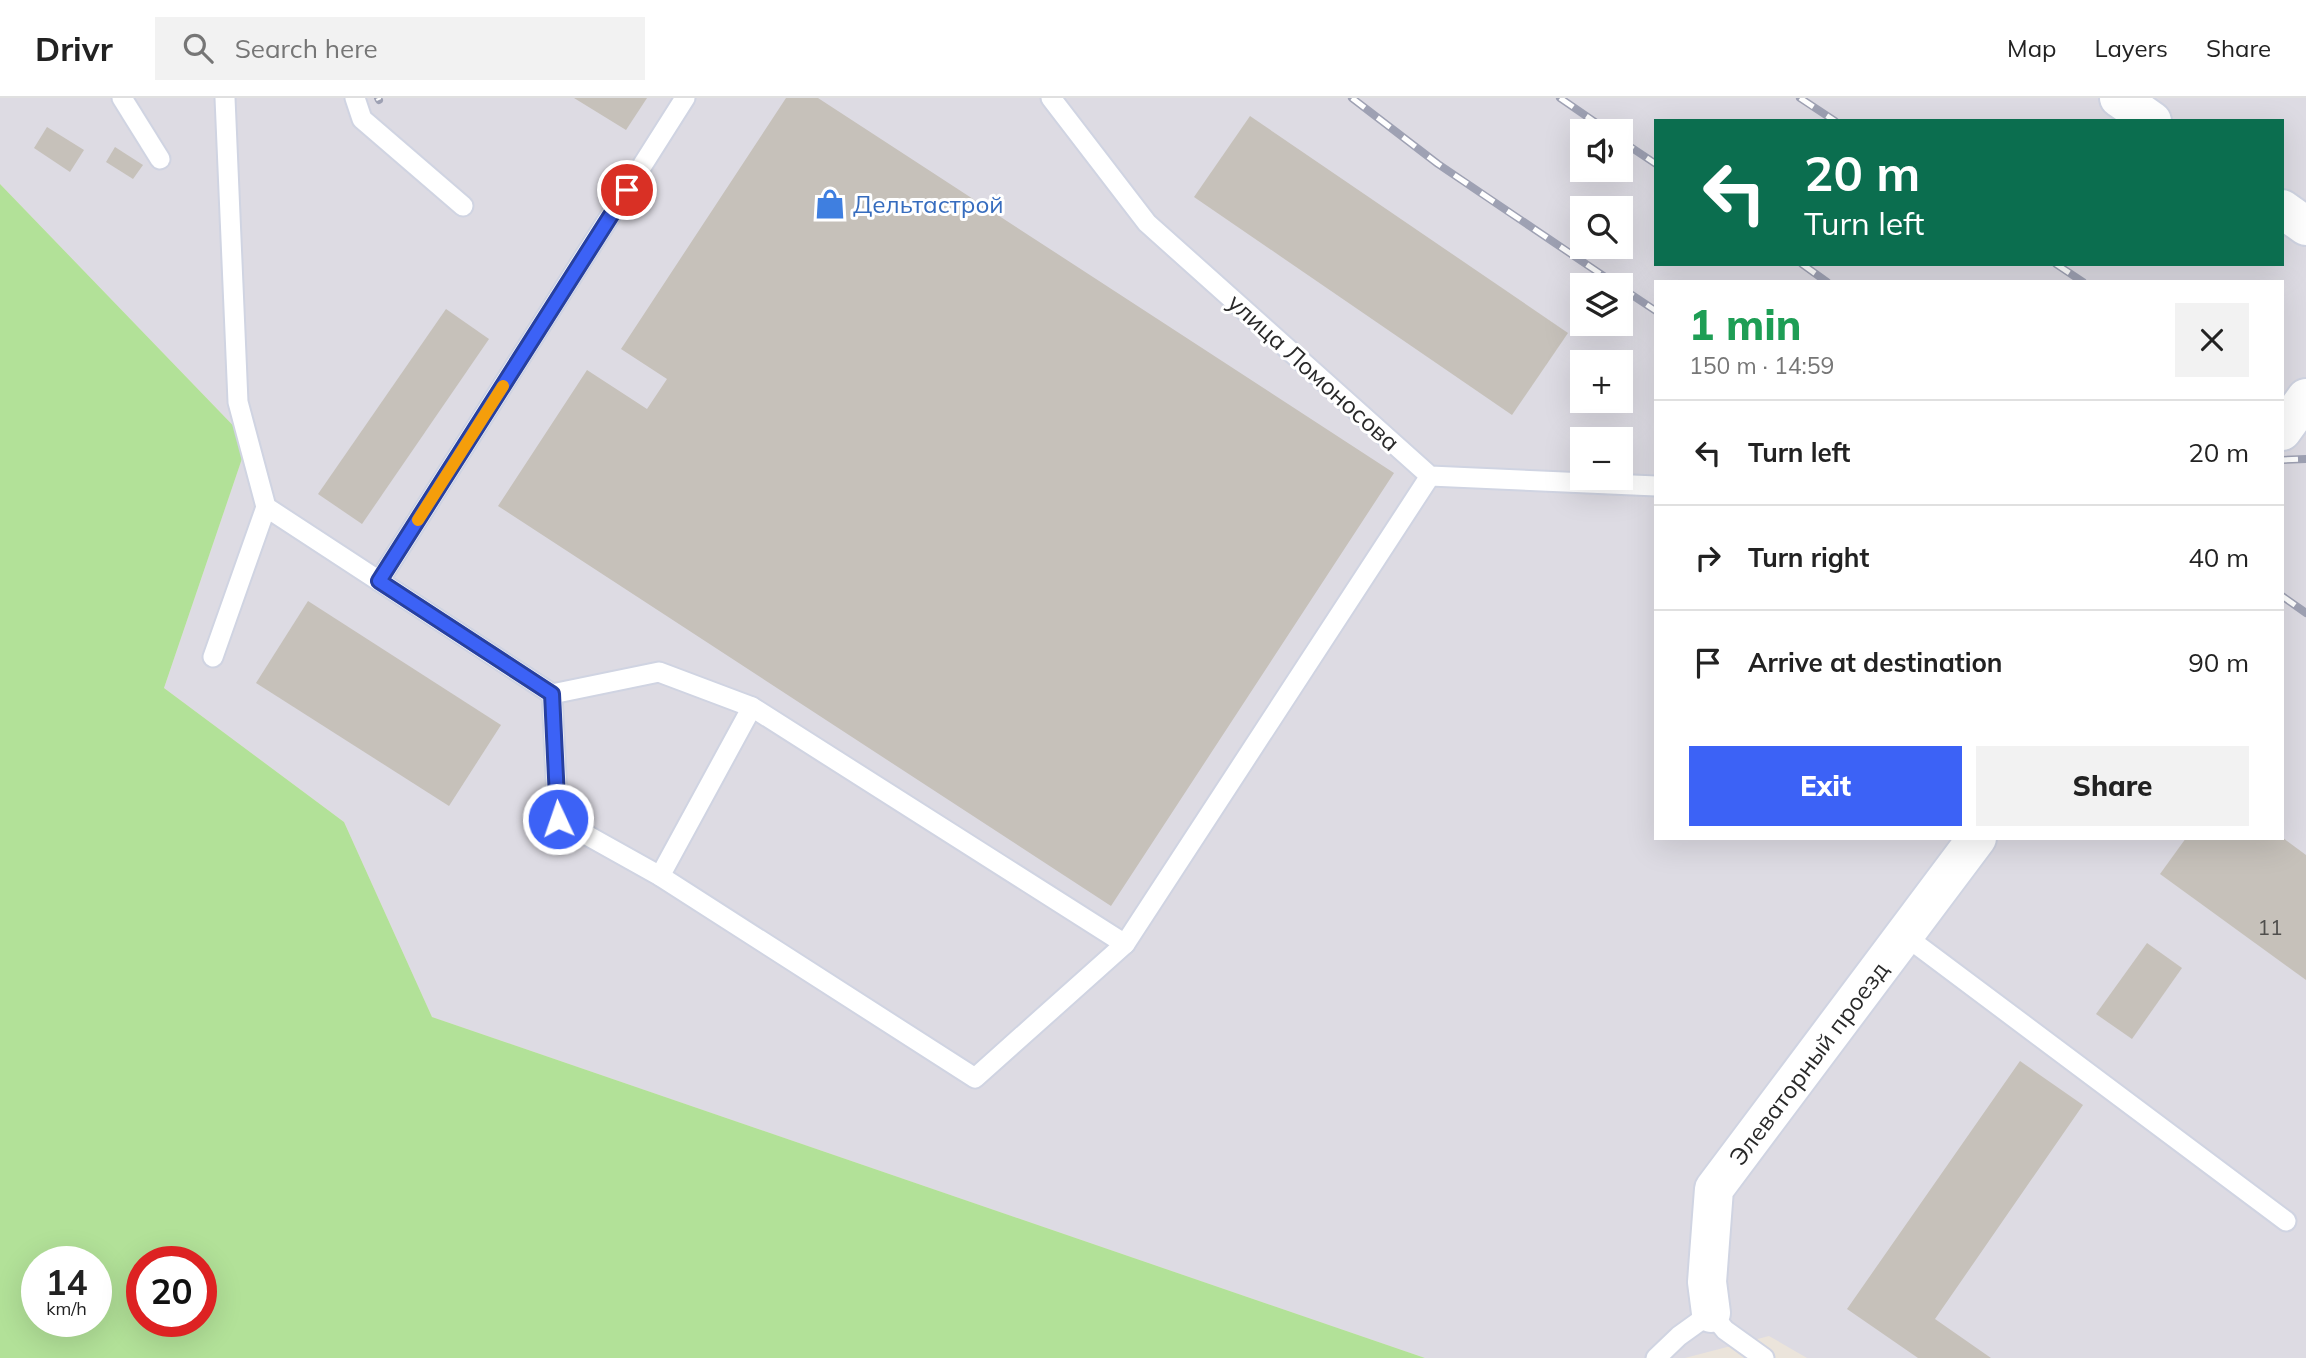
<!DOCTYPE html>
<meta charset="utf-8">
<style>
body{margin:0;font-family:Mulish,sans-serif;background:#f2f2f2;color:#222;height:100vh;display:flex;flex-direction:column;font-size:26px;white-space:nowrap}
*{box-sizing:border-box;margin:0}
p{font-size:23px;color:#767676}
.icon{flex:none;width:38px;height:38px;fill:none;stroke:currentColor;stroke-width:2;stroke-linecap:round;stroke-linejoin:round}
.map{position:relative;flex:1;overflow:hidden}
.side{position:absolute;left:1654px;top:182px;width:630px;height:560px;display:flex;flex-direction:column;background:#fff;border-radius:0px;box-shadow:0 7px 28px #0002}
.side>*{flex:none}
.banner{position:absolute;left:1654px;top:21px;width:630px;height:147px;border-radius:0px;box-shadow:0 7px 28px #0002;background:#0b6e4f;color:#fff;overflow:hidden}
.controls{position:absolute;left:1570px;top:21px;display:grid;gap:14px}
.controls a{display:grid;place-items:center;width:63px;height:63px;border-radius:0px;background:#fff;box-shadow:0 7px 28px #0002;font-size:35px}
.speed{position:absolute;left:21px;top:1148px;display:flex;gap:14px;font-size:35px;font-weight:700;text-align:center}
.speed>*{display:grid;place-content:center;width:91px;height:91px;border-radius:50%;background:#fff;box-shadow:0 7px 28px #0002;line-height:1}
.speed small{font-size:18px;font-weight:400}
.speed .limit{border:10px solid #d22;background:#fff;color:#111}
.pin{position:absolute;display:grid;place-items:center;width:60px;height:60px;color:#fff;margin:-30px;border:4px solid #fff;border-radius:50%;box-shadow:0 2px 7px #0007}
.me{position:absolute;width:77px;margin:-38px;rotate:357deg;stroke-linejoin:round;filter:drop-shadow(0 0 5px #0008)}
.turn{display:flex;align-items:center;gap:24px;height:147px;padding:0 35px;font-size:32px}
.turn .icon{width:91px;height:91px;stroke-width:2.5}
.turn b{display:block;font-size:49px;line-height:60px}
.round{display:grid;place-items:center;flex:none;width:74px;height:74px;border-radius:0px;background:#f2f2f2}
.summary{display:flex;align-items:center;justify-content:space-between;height:119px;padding:0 35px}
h1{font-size:42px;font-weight:800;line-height:52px;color:#1e9e55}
.primary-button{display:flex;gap:14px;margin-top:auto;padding:14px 35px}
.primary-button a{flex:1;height:80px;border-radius:0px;background:#3c62f6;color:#fff;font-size:28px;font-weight:800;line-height:80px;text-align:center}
.primary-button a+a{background:#f2f2f2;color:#222}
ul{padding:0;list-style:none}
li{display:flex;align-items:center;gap:21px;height:105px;padding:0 35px;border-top:2px solid #e0e0e0}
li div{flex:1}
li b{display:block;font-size:26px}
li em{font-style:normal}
header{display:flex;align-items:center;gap:42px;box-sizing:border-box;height:98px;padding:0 35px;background:#fff;border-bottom:2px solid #e0e0e0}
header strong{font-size:33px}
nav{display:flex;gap:38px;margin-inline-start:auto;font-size:24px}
.search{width:490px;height:63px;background:#f2f2f2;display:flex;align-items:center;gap:18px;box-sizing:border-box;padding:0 24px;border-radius:0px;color:#767676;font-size:26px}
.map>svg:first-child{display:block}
.industrial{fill:#dddbe3;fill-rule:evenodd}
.green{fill:#b2e198;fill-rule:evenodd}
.building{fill:#c6c1ba}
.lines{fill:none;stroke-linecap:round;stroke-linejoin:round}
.service-casing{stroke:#d0d4e2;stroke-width:23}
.minor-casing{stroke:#d0d4e2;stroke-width:42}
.service{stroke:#fff;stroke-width:19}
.minor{stroke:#fff;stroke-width:38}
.rail-casing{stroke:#9ea1b3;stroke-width:8}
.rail{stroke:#fff;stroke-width:5;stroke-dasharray:16;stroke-linecap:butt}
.route-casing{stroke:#2740a0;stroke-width:18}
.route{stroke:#3c62f6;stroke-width:12}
.slow{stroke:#f59e0b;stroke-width:12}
.labels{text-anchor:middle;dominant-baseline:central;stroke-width:6;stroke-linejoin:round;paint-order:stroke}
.number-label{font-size:21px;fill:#504f4d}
.shop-label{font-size:24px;fill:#366cbe;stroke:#fff;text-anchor:start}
.street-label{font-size:24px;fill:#292929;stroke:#fff}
</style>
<header>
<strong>Drivr</strong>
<div class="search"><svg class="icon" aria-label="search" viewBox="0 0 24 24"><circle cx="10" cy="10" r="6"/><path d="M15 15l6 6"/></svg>Search here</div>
<nav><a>Map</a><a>Layers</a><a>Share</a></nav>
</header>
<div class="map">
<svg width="2306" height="1260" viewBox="0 0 2306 1260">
<rect width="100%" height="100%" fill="#ebe4db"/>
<path class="industrial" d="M 0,0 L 2306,0 L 2306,1260 L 1807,1260 L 1769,1238 L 1685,1260 L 1425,1260 L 432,919 L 344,724 L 164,590 L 248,343 L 0,86 ZM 1656,23 L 2282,23 L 2282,166 L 1656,166 ZM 1582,33 L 1620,33 L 1620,72 L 1582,72 ZM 1582,110 L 1620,110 L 1620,149 L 1582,149 ZM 1656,184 L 2282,184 L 2282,740 L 1656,740 ZM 1582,187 L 1620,187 L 1620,226 L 1582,226 ZM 1582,264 L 1620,264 L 1620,303 L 1582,303 ZM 1582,341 L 1620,341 L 1620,380 L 1582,380 Z"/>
<path class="green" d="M 0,86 L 248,343 L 164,590 L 344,724 L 432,919 L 1425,1260 L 0,1260 ZM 37,1164 L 96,1164 L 96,1223 L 37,1223 ZM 142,1164 L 201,1164 L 201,1223 L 142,1223 Z"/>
<g class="building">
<path d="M 574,0 L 647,0 L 626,32 Z"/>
<path d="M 786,0 L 818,0 L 1394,375 L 1111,808 L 498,408 L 587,272 L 647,311 L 667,281 L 621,251 Z"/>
<path d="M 1250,18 L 1568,235 L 1512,317 L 1194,99 Z"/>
<path d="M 47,29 L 84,52 L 70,74 L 34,50 Z"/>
<path d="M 115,49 L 143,67 L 133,81 L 106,64 Z"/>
<path d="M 446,211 L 489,241 L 362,426 L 318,396 Z"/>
<path d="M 308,503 L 501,627 L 449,708 L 256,585 Z"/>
<path d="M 2186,740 L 2283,740 L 2306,757 L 2306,882 L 2160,776 Z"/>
<path d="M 2147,845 L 2182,870 L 2132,941 L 2096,916 Z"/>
<path d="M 2020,963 L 2083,1007 L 1935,1221 L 1991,1260 L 1918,1260 L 1847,1211 Z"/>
</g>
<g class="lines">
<g class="service-casing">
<g id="service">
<path d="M 122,0 L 160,61"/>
<path d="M 225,0 L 238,304 L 266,409 L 552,596 L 659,574 L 752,609 L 1125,846 L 1430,378"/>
<path d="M 355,0 L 362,21 L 463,108"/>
<path d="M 1051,0 L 1147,125 L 1430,378 L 1656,388"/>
<path d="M 379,483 L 685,0"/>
<path d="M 213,559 L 266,409"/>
<path d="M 552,596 L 558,721 L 660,778 L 975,980 L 1125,846"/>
<path d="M 660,778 L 752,609"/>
<path d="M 1904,837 L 2286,1123"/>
<path d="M 1656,1260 L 1679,1238 L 1711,1215 L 1725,1232 L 1764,1260"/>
</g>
</g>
<g class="minor-casing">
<g id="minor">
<path d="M 2119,0 L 2152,23"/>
<path d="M 2282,111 L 2306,128"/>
<path d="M 2282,333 L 2306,300"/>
<path id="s1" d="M 1711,1215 L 1707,1184 L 1714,1091 L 1977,740"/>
</g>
</g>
<use href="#service" class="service"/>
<use href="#minor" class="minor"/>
<g class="rail-casing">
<g id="rail">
<path d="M 378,0 L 379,2"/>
<path d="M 1352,0 L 1438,66 L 1617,187"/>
<path d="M 1560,0 L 1608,33"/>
<path d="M 1800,0 L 1835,23"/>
<path d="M 1620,42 L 1656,66"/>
<path d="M 1802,166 L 1827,184"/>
<path d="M 2056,166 L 2083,184"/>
<path d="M 1620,189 L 1656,213"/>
<path d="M 2282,362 L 2306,361"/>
<path d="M 2282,498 L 2306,515"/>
</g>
</g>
<use href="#rail" class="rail"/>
</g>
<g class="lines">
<g class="route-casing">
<path id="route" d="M 558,721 L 552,596 L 379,483 L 627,92"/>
</g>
<use href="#route" class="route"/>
<path class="slow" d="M 418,422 L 503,288"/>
</g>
<defs>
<g id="shop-bare" transform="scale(2.415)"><path d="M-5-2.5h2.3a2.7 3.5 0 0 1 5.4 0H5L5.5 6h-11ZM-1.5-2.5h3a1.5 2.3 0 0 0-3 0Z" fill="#3f7fe0" stroke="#fff" stroke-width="2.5" paint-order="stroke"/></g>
</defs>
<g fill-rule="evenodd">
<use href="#shop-bare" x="830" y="106"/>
</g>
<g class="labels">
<g class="number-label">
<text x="2270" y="829">11</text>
</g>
<g class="shop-label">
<text x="853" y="106">Дельтастрой</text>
</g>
<g class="street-label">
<text transform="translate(1314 274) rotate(42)">улица Ломоносова</text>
<text stroke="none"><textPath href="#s1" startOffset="282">Элеваторный проезд</textPath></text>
</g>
</g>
</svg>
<div class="controls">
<a><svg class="icon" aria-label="sound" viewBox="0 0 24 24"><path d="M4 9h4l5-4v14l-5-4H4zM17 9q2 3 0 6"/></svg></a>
<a><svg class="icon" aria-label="search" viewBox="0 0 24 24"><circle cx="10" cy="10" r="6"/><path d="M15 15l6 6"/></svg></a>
<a><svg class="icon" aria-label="layers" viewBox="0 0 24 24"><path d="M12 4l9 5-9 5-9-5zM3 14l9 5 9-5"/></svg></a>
<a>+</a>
<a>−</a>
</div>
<div class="speed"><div>14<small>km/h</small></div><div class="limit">20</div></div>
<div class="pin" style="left:627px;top:92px;background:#d93025"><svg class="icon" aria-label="arrive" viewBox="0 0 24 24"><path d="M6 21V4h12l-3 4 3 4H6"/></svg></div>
<svg class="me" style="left:558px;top:721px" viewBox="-20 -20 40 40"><circle r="17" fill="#3c62f6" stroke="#fff" stroke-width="3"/><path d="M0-11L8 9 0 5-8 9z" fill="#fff"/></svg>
<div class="banner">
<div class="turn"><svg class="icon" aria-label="left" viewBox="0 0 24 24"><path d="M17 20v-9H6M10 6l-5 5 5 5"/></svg><div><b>20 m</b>Turn left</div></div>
</div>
<section class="side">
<div class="summary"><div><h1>1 min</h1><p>150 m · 14:59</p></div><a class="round"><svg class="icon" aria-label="close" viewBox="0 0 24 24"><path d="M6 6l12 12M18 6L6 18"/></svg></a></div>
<ul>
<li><svg class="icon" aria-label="left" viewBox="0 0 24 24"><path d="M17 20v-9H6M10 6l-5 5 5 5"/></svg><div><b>Turn left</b></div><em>20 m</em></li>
<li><svg class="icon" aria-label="right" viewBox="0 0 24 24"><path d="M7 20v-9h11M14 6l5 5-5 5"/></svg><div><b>Turn right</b></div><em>40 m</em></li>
<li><svg class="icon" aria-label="arrive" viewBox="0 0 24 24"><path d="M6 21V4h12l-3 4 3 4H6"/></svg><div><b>Arrive at destination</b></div><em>90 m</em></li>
</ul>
<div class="primary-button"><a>Exit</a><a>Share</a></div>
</section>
</div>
